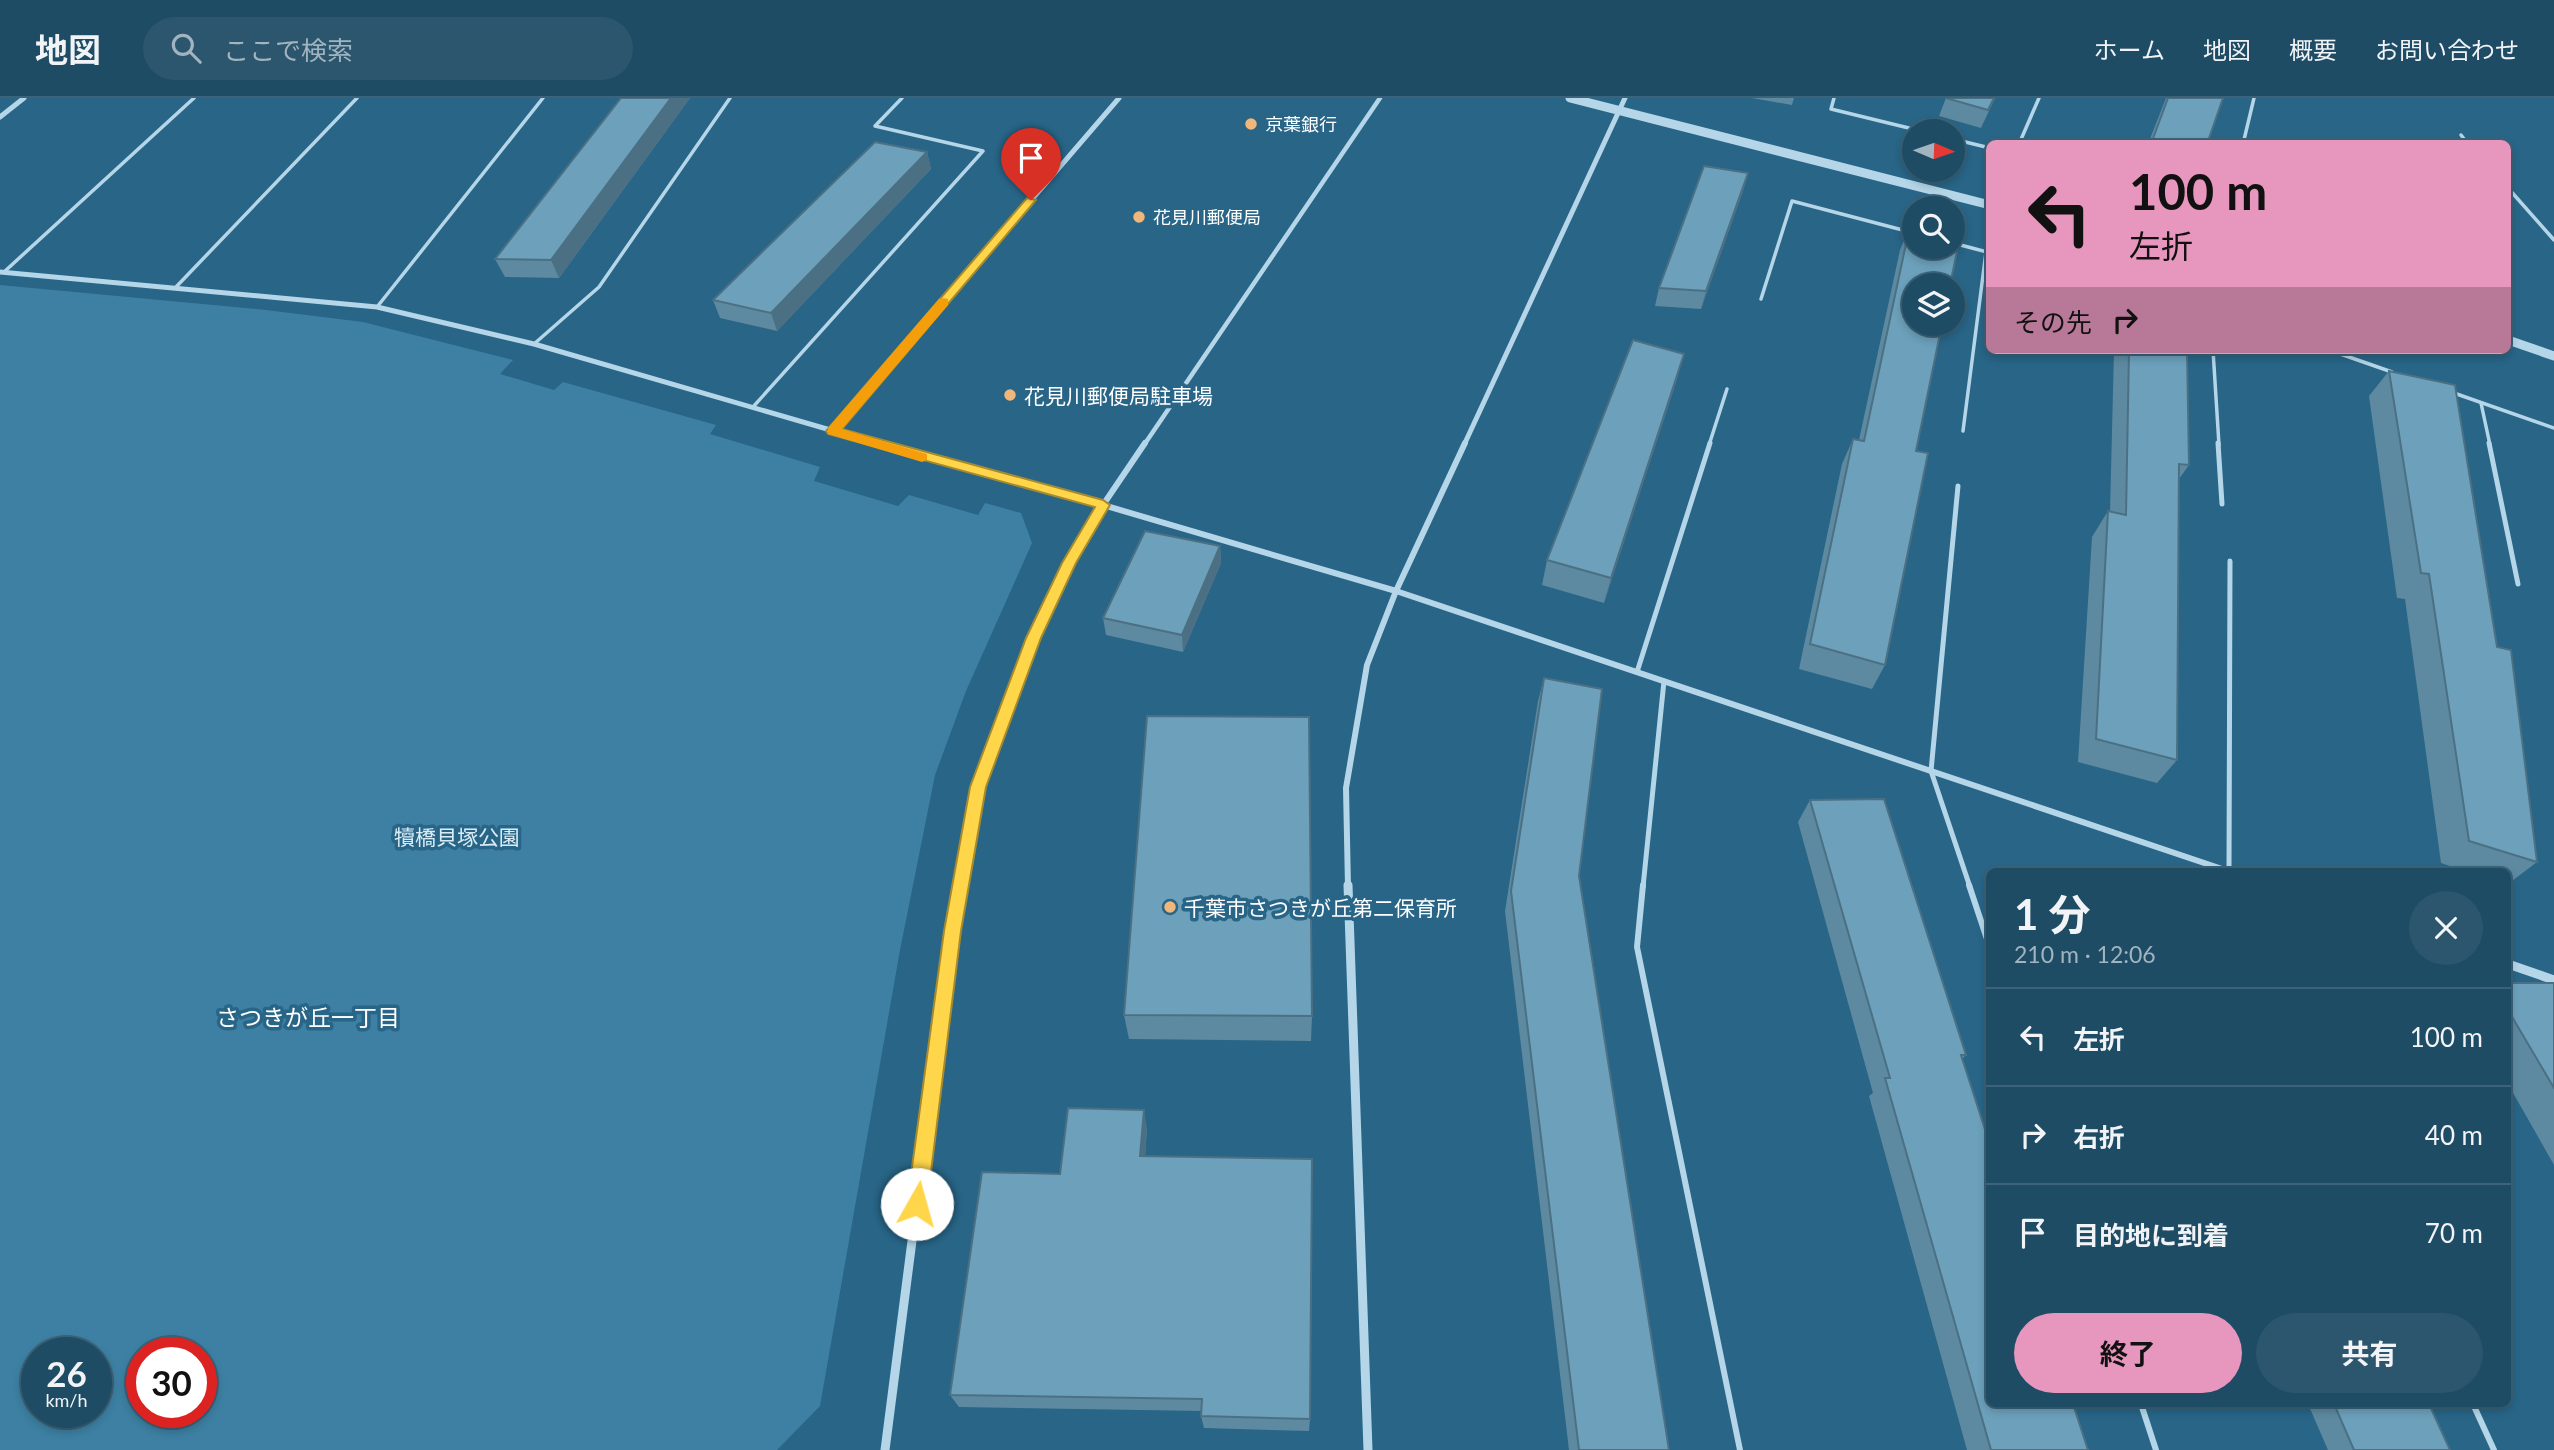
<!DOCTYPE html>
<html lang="ja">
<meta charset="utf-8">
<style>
body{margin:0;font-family:Lato,"Noto Sans JP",sans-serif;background:#2b566e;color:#f1f3f6;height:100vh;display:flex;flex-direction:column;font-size:26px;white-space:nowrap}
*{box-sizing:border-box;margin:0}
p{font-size:23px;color:#a1b4bf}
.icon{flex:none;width:38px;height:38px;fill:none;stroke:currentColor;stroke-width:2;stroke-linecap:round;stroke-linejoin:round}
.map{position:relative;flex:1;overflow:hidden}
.sheet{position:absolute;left:1986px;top:770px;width:525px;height:539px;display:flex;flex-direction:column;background:#1e4c65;border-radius:10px;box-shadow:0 4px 10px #0003,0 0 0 2px #3c6379}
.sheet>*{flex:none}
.top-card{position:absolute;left:1986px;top:42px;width:525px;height:214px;border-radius:10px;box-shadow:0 4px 10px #0003,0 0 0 2px #3c6379;background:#e797bd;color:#111;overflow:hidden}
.needle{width:46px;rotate:92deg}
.tools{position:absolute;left:1902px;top:21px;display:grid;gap:14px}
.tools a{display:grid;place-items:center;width:63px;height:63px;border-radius:50%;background:#1e4c65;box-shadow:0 4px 10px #0003,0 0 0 2px #3c6379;font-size:35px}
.speed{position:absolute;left:21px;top:1239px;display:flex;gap:14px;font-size:35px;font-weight:700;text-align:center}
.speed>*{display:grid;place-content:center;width:91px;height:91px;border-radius:50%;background:#1e4c65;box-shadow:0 4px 10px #0003,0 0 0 2px #3c6379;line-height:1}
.speed small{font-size:18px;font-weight:400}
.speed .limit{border:10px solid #d22;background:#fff;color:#111}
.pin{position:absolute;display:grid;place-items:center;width:60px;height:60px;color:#fff;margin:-72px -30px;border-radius:50% 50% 50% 0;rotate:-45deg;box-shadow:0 0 7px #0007}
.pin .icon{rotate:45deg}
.me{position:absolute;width:77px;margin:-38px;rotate:7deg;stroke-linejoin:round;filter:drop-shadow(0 0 5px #0008)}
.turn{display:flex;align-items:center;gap:24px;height:147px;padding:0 28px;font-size:32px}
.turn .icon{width:91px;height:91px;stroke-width:2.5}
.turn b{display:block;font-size:49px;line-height:60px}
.then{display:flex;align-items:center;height:66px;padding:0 28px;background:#0003;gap:14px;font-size:26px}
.round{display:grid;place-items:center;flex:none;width:74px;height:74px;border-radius:37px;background:#2b566e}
.overview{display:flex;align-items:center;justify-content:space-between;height:119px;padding:0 28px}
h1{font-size:42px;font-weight:700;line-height:52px}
.action{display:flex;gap:14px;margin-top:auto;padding:14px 28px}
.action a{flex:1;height:80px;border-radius:42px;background:#e797bd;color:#111;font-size:28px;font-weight:700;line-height:80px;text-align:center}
.action a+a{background:#2b566e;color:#f1f3f6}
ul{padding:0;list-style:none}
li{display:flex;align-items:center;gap:21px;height:98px;padding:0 28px;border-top:2px solid #3c6379}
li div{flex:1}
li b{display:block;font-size:26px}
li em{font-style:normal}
header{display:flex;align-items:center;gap:42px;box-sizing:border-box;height:98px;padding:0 35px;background:#1e4c65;border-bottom:2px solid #3c6379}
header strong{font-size:33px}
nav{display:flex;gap:38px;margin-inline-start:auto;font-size:24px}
.search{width:490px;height:63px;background:#2b566e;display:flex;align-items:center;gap:18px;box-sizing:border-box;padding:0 24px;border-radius:38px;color:#a1b4bf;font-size:26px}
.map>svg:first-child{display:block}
.green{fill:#3d80a3;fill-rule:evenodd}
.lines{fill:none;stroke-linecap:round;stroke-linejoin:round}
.service-far2{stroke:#b4d6e8;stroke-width:3.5}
.service-far1{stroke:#b4d6e8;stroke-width:5}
.service{stroke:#b4d6e8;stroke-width:6}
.pedestrian-far1{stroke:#b4d6e8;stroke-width:4.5}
.pedestrian{stroke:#b4d6e8;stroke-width:6}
.minor-far2{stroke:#b4d6e8;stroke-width:5}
.minor-far1{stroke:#b4d6e8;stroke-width:6}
.minor{stroke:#b4d6e8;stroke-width:9}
.tertiary{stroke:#b4d6e8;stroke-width:9}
.wall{fill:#5d8aa1}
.shaded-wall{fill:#4c7083}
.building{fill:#6ca0bb;stroke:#4c7083;stroke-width:2}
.route{fill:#ffd54a;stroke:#a68a30;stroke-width:2}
.slow{fill:#f59e0b}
.poi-dot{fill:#f0b67a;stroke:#286587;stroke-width:2.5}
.labels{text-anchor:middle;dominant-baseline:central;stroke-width:7;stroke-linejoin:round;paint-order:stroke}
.far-poi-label{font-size:18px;fill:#fff;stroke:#286587;text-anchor:start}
.poi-label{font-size:21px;fill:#fff;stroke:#286587;text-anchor:start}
.park-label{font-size:21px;fill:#d8ecf6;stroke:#286587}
.neighbourhood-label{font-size:23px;fill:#fff;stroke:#286587}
</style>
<header>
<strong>地図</strong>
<div class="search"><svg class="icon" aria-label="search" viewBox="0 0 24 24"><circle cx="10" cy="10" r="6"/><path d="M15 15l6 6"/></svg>ここで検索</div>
<nav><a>ホーム</a><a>地図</a><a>概要</a><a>お問い合わせ</a></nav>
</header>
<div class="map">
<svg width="2554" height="1352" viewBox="0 0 2554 1352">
<rect width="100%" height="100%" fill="#286587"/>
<path class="green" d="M 0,187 L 266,212 L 363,224 L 513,262 L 500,276 L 554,292 L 563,284 L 716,327 L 710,336 L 820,369 L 814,383 L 898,408 L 909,397 L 978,417 L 985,405 L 1021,415 L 1032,445 L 966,593 L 935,677 L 900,852 L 820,1308 L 777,1352 L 0,1352 ZM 37,1255 L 96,1255 L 96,1314 L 37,1314 ZM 142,1255 L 201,1255 L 201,1314 L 142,1314 Z"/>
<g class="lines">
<g class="service-far2">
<path d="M 1834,0 L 1831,11 L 1921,33"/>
<path d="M 2461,37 L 2468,46"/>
<path d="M 1953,41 L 1990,50"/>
<path d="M 2019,46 L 2039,0"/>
<path d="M 2243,46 L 2254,0"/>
<path d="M 2508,90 L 2554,142"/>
<path d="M 1953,145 L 1987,154"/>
<path d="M 4,174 L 194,0"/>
<path d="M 176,189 L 357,0"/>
<path d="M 1761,201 L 1792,103 L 1914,135"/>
<path d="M 377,209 L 543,0"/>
<path d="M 534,246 L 599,189 L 730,0"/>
<path d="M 2213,252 L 2219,347"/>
<path d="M 2329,252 L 2392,274"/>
<path d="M 2451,294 L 2554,330"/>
<path d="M 2481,305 L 2490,347"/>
<path d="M 753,309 L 983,53 L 875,28 L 902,0"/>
<path d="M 1963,333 L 1986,154"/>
<path d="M 1709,347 L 1727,291"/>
</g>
<g class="service-far1">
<path d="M 2218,345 L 2222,406"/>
<path d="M 2489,345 L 2518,486"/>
<path d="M 1958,388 L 1931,673 L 1970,789"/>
<path d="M 1637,574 L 1710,345"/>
<path d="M 2229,774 L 2230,463"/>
<path d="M 1643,789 L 1664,583"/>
</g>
<g class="service">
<path d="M 1643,787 L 1637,849 L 1740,1352"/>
<path d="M 1969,787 L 1990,850"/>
<path d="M 2141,1306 L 2156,1352"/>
<path d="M 2473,1306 L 2494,1352"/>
</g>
<path class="pedestrian-far1" d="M 1144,347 L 1380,0"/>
<path class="pedestrian" d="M 1103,407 L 1145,345"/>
<g class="minor-far2">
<path d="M 0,19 L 24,0"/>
<path d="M 0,174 L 377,209 L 534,246 L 882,347"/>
<path d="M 833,333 L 1119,0"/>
<path d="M 1464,347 L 1625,0"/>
</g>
<g class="minor-far1">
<path d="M 876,345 L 1103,407 L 1396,493 L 2231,774"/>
<path d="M 960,789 L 978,689 L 1033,539 L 1069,465 L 1103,407"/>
<path d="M 1348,789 L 1346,690 L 1367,567 L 1396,493 L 1465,345"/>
</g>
<g class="minor">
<path d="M 1348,787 L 1368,1352"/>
<path d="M 2508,866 L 2554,882"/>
<path d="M 885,1352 L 952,833 L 960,787"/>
</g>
<g class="tertiary">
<path d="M 1570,0 L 1990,107"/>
<path d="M 2508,242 L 2554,258"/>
</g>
</g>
<g class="wall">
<path d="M 621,0 L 690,0 L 559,180 L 505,179 L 495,161 Z"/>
<path d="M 1752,0 L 1794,0 L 1792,7 Z"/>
<path d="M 1946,0 L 1995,0 L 1981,30 L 1939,18 Z"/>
<path d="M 2166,0 L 2223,0 L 2207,46 L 2148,46 Z"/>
<path d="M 927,54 L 931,71 L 777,233 L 720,220 L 713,202 Z"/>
<path d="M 1748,75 L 1743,93 L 1701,211 L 1655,208 L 1659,190 Z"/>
<path d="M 1910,127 L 1916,353 L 1885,567 L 1872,591 L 1799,571 L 1842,366 L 1853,341 L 1859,342 L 1900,152 Z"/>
<path d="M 2114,252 L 2187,252 L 2189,367 L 2179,381 L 2177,662 L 2157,685 L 2078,664 L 2092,439 L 2108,413 L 2110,414 Z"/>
<path d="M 2389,273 L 2497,549 L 2537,764 L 2508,786 L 2508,774 L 2467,774 L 2441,765 L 2405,501 L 2397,500 L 2369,298 Z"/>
<path d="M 1677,281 L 1604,505 L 1542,487 L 1547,462 Z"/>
<path d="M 1220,448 L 1221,465 L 1183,554 L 1106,537 L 1103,520 Z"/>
<path d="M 1544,580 L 1579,778 L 1669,1352 L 1569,1352 L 1505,813 L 1538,603 Z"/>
<path d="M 1810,702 L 1966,957 L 1962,961 L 2088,1352 L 1967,1352 L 1869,998 L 1873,995 L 1798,724 Z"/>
<path d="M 2508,885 L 2554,885 L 2554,1067 L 2508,986 Z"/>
<path d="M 1124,917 L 1312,918 L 1311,943 L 1129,941 Z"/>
<path d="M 1147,1030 L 1145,1058 L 1310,1321 L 1309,1333 L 1204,1330 L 1201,1318 L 1202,1313 L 959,1309 L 950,1297 L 1060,1076 Z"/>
<path d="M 2308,1306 L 2429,1306 L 2450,1352 L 2328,1352 Z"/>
</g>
<g class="shaded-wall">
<path d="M 671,0 L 690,0 L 559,180 L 551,162 Z"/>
<path d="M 927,54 L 931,71 L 777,233 L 771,215 Z"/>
<path d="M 1748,75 L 1743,93 L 1701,211 L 1706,193 Z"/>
<path d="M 1684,256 L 1677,281 L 1604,505 L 1611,480 Z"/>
<path d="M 1220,448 L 1221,465 L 1183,554 L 1182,537 Z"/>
<path d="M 1144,1012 L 1147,1030 L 1144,1075 L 1140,1058 Z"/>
</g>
<g class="building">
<path d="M 621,0 L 671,0 L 551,162 L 495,161 Z"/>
<path d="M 1946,0 L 1994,0 L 1988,12 Z"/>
<path d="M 2168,0 L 2223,0 L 2207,46 L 2151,46 Z"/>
<path d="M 875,44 L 927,54 L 771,215 L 713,202 Z"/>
<path d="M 1704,68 L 1748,75 L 1706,193 L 1659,190 Z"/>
<path d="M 1910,127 L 1914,128 L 1914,149 L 1953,149 L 1953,138 L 1960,139 L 1950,187 L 1914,187 L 1914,226 L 1942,226 L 1916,353 L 1928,355 L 1885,567 L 1810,546 L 1853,341 L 1864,343 Z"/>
<path d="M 1633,242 L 1684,256 L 1611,480 L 1547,462 Z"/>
<path d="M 2129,252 L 2187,252 L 2189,367 L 2179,366 L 2177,662 L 2096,641 L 2108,413 L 2126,417 Z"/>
<path d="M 2389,273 L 2455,287 L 2497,549 L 2511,552 L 2537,764 L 2469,743 L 2429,476 L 2421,475 Z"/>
<path d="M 1145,433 L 1220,448 L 1182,537 L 1103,520 Z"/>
<path d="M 1544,580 L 1602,591 L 1579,778 L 1669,1352 L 1579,1352 L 1511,793 Z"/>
<path d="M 1147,618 L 1309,619 L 1312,918 L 1124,917 Z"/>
<path d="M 1884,701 L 1966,957 L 1961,957 L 1990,1047 L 1990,1306 L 2073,1306 L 2088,1352 L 1991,1352 L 1885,980 L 1890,980 L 1810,702 Z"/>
<path d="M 2508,885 L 2554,885 L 2554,990 L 2508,912 Z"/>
<path d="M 1068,1010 L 1144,1012 L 1140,1058 L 1312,1061 L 1310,1321 L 1201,1318 L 1202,1301 L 950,1297 L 982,1074 L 1060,1076 Z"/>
<path d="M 2334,1306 L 2429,1306 L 2450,1352 L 2354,1352 Z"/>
</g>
<path class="route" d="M 1027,100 L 1036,102 L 842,331 L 1103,402 L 1110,407 L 1076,465 L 1041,540 L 986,689 L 961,833 L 927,1106 L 924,1113 L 917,1116 L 910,1113 L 907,1106 L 944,833 L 970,689 L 1026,540 L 1062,465 L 1095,409 L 828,336 L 826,333 Z"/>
<path class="slow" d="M 943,200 L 948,201 L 948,207 L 842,331 L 927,356 L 927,362 L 922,364 L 828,336 L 828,330 L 939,201 Z"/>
<g class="poi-dot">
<circle cx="1251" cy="26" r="7"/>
<circle cx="1139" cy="119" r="7"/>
<circle cx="1010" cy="297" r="7"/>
<circle cx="1170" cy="809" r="7"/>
</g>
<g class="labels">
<g class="far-poi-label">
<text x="1265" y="26">京葉銀行</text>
<text x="1153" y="119">花見川郵便局</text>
</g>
<g class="poi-label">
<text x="1024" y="297">花見川郵便局駐車場</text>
<text x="1184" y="809">千葉市さつきが丘第二保育所</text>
</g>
<g class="park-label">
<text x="457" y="738">犢橋貝塚公園</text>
</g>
<g class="neighbourhood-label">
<text x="308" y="919">さつきが丘一丁目</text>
</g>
</g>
</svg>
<div class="tools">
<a><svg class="needle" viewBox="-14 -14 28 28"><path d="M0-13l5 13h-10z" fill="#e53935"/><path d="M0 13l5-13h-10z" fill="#a1b4bf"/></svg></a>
<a><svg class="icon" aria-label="search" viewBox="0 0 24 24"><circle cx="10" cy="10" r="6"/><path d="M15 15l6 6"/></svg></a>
<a><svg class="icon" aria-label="layers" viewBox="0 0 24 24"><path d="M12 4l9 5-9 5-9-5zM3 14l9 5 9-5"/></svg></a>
</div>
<div class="speed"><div>26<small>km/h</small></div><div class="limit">30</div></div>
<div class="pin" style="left:1031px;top:102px;background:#d93025"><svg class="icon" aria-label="arrive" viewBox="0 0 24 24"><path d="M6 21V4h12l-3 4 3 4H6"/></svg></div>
<svg class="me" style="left:917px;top:1106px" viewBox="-20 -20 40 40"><circle r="19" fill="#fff"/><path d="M0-13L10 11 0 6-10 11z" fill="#ffd54a"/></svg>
<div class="top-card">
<div class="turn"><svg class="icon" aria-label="left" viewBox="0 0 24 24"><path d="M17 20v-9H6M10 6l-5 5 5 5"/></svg><div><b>100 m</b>左折</div></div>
<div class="then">その先<svg class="icon" aria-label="right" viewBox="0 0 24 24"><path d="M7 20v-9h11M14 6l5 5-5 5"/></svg></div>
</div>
<section class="sheet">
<div class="overview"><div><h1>1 分</h1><p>210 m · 12:06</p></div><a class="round"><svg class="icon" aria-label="close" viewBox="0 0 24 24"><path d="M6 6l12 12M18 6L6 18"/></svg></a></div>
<ul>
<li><svg class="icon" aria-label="left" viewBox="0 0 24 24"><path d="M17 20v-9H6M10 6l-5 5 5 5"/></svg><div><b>左折</b></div><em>100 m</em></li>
<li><svg class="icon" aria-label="right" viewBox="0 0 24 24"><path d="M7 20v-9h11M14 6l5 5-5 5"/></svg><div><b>右折</b></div><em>40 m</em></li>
<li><svg class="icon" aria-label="arrive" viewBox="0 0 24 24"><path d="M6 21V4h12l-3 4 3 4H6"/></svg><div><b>目的地に到着</b></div><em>70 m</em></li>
</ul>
<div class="action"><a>終了</a><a>共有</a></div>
</section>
</div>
